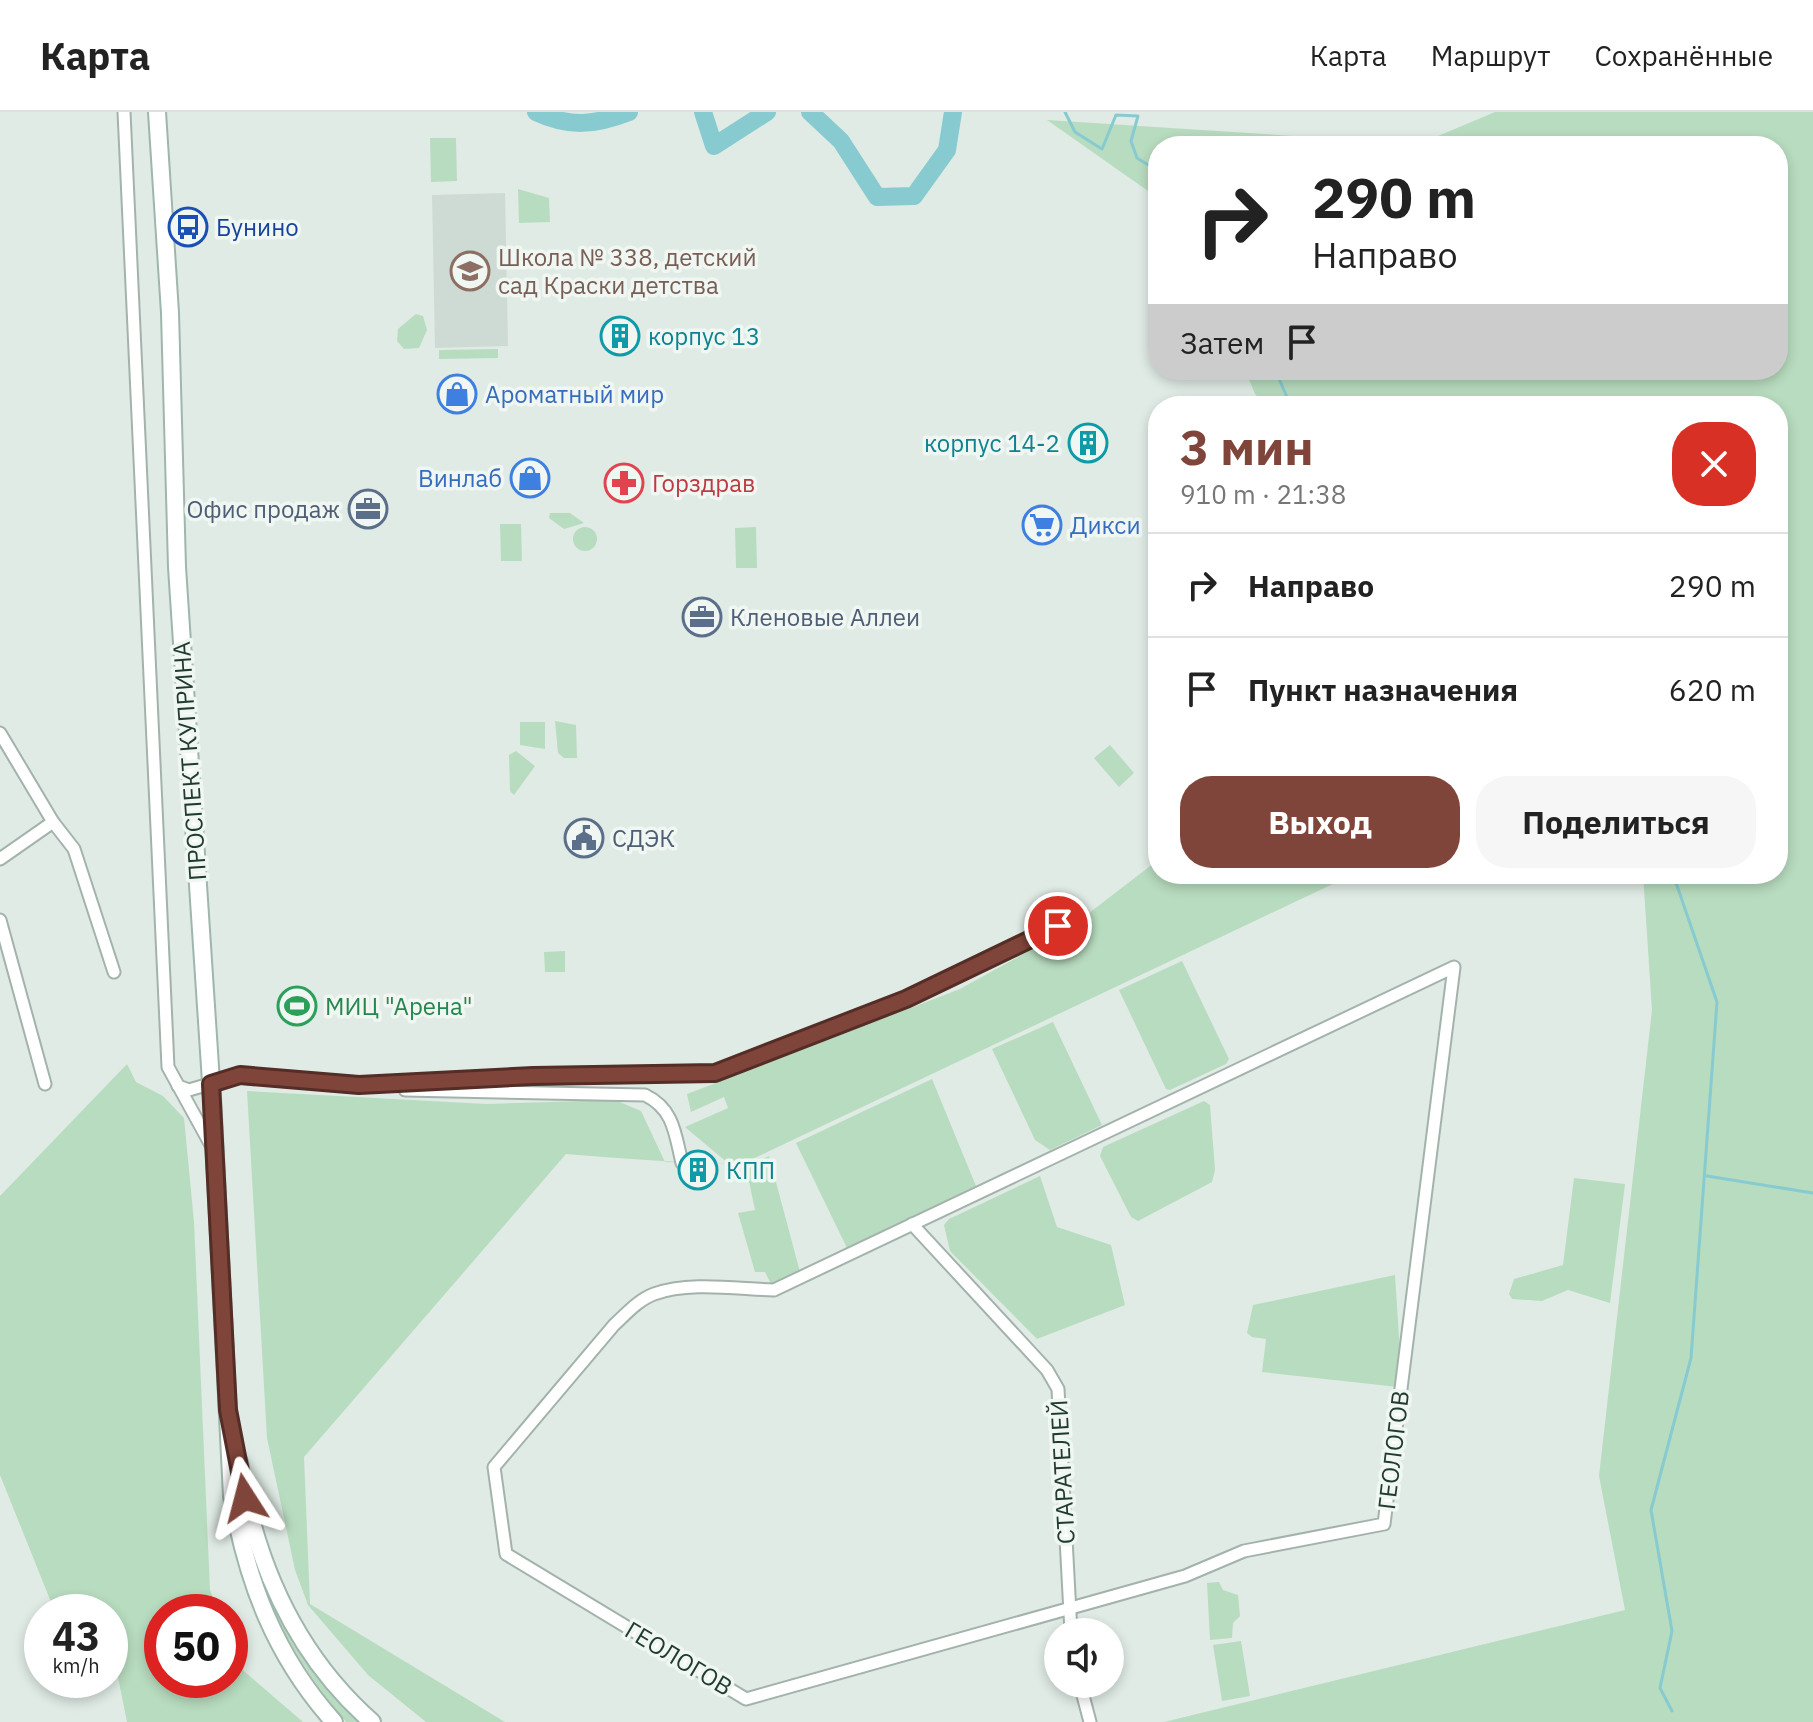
<!DOCTYPE html>
<html lang="ru">
<meta charset="utf-8">
<style>
body{margin:0;font-family:"IBM Plex Sans",sans-serif;background:#f6f6f6;color:#222;height:100vh;display:flex;flex-direction:column;font-size:30px;white-space:nowrap}
*{box-sizing:border-box;margin:0}
p{font-size:26px;color:#767676}
.icon{flex:none;width:44px;height:44px;fill:none;stroke:currentColor;stroke-width:2;stroke-linecap:round;stroke-linejoin:round}
.map{position:relative;flex:1;overflow:hidden}
.details{position:absolute;left:1148px;top:284px;width:640px;height:488px;display:flex;flex-direction:column;background:#fff;border-radius:32px;box-shadow:0 4px 12px #0003}
.details>*{flex:none}
.banner{position:absolute;left:1148px;top:24px;width:640px;height:244px;border-radius:32px;box-shadow:0 4px 12px #0003;background:#fff;color:#222;overflow:hidden}
.buttons{position:absolute;left:1044px;top:1506px;display:grid;gap:16px}
.buttons a{display:grid;place-items:center;width:80px;height:80px;border-radius:50%;background:#fff;box-shadow:0 4px 12px #0003;font-size:40px}
.speed{position:absolute;left:24px;top:1482px;display:flex;gap:16px;font-size:40px;font-weight:700;text-align:center}
.speed>*{display:grid;place-content:center;width:104px;height:104px;border-radius:50%;background:#fff;box-shadow:0 4px 12px #0003;line-height:1}
.speed small{font-size:20px;font-weight:400}
.speed .limit{border:12px solid #d22;background:#fff;color:#111}
.pin{position:absolute;display:grid;place-items:center;width:68px;height:68px;color:#fff;margin:-34px;border:4px solid #fff;border-radius:50%;box-shadow:0 2px 8px #0007}
.me{position:absolute;width:88px;margin:-44px;rotate:351deg;stroke-linejoin:round;filter:drop-shadow(0 0 6px #0008)}
.turn{display:flex;align-items:center;gap:28px;height:168px;padding:0 32px;font-size:36px}
.turn .icon{width:104px;height:104px;stroke-width:2.5}
.turn b{display:block;font-size:56px;line-height:68px}
.then{display:flex;align-items:center;height:76px;padding:0 32px;background:#0003;gap:16px;font-size:30px}
.round{display:grid;place-items:center;flex:none;width:84px;height:84px;border-radius:32px;background:#f6f6f6}
.overview{display:flex;align-items:center;justify-content:space-between;height:136px;padding:0 32px}
h1{font-size:48px;font-weight:700;line-height:60px;color:#80453a}
.primary-button{display:flex;gap:16px;margin-top:auto;padding:16px 32px}
.primary-button a{flex:1;height:92px;border-radius:32px;background:#80453a;color:#fff;font-size:32px;font-weight:700;line-height:92px;text-align:center}
.primary-button a+a{background:#f6f6f6;color:#222}
ul{padding:0;list-style:none}
li{display:flex;align-items:center;gap:24px;height:104px;padding:0 32px;border-top:2px solid #e0e0e0}
li div{flex:1}
li b{display:block;font-size:30px}
li em{font-style:normal}
header{display:flex;align-items:center;gap:48px;box-sizing:border-box;height:112px;padding:0 40px;background:#fff;border-bottom:2px solid #e0e0e0}
header strong{font-size:38px}
nav{display:flex;gap:44px;margin-inline-start:auto;font-size:28px}
.map>svg:first-child{display:block}
.built{fill:#cedad4}
.green{fill:#b8dcbf}
.lines{fill:none;stroke-linecap:round;stroke-linejoin:round}
.stream{stroke:#87cbd0;stroke-width:3}
.river{stroke:#87cbd0;stroke-width:18}
.street-casing{stroke:#a3b3ab;stroke-width:15}
.secondary-casing{stroke:#9fb6ac;stroke-width:20}
.street{stroke:#fff;stroke-width:11}
.secondary{stroke:#fff;stroke-width:16}
.route-casing{stroke:#532d26;stroke-width:20}
.route{stroke:#80453a;stroke-width:14}
.labels{text-anchor:middle;dominant-baseline:central;stroke-width:7;stroke-linejoin:round;paint-order:stroke}
.transit-label{font-size:24px;fill:#164399;stroke:#f0f7f3;text-anchor:start}
.education-label{font-size:24px;fill:#785e54;stroke:#f0f7f3;text-anchor:start}
.culture-label{font-size:24px;fill:#0d838f;stroke:#f0f7f3;text-anchor:start}
.shop-label{font-size:24px;fill:#366cbe;stroke:#f0f7f3;text-anchor:start}
.health-label{font-size:24px;fill:#be3a42;stroke:#f0f7f3;text-anchor:start}
.service-label{font-size:24px;fill:#4e5e75;stroke:#f0f7f3;text-anchor:start}
.street-label{font-size:24px;fill:#213b31;stroke:#f0f7f3}
.leisure-label{font-size:24px;fill:#27864d;stroke:#f0f7f3;text-anchor:start}
</style>
<header>
<strong>Карта</strong>
<nav><a>Карта</a><a>Маршрут</a><a>Сохранённые</a></nav>
</header>
<div class="map">
<svg width="1813" height="1610" viewBox="0 0 1813 1610">
<rect width="100%" height="100%" fill="#e0ebe5"/>
<path class="built" d="M 505,81 L 508,234 L 435,236 L 432,83 Z"/>
<g class="green">
<path d="M 1495,0 L 1813,0 L 1813,1610 L 1164,1610 L 1625,1498 L 1599,1364 L 1652,898 L 1643,762 L 1778,762 L 1778,294 L 1267,294 L 1255,282 L 1245,258 L 1778,258 L 1778,34 L 1158,34 L 1158,86 L 1047,8 L 1419,32 Z"/>
<path d="M 456,26 L 457,69 L 431,70 L 430,26 Z"/>
<path d="M 518,77 L 549,86 L 550,110 L 519,111 Z"/>
<path d="M 416,202 L 423,204 L 427,218 L 419,236 L 404,237 L 397,229 L 398,217 Z"/>
<path d="M 498,237 L 498,246 L 439,247 L 439,238 Z"/>
<path d="M 550,401 L 570,401 L 584,411 L 564,417 L 549,406 Z"/>
<path d="M 500,412 L 521,412 L 522,449 L 501,449 Z"/>
<circle cx="585" cy="427" r="12"/>
<path d="M 756,415 L 757,456 L 736,456 L 735,416 Z"/>
<path d="M 555,609 L 576,613 L 577,646 L 564,646 L 558,641 Z"/>
<path d="M 520,610 L 545,610 L 545,637 L 520,633 Z"/>
<path d="M 1110,633 L 1134,661 L 1119,675 L 1094,646 Z"/>
<path d="M 516,639 L 535,654 L 514,683 L 510,679 L 509,643 Z"/>
<path d="M 1158,748 L 1158,762 L 1354,762 L 742,1052 C 683,1051 625,1047 566,1042 L 304,1345 L 310,1492 L 505,1610 L 426,1610 L 368,1563 L 308,1493 L 295,1458 L 267,1326 L 247,979 L 486,992 L 615,988 L 641,999 L 665,1050 L 729,1052 L 685,1015 L 728,996 L 724,985 L 691,1000 L 687,982 L 960,877 L 1067,818 Z"/>
<path d="M 565,839 L 565,860 L 545,860 L 544,840 Z"/>
<path d="M 1182,849 L 1229,947 L 1226,952 L 1170,978 L 1166,977 L 1119,878 Z"/>
<path d="M 1053,910 L 1102,1013 L 1050,1038 L 1035,1028 L 992,937 Z"/>
<path d="M 127,952 L 136,970 L 163,984 L 184,1006 L 194,1110 L 210,1478 L 218,1500 L 162,1500 L 162,1568 L 230,1568 L 230,1533 L 238,1554 L 303,1610 L 127,1610 L 110,1525 L 110,1500 L 55,1500 L 0,1363 L 0,1084 Z"/>
<path d="M 932,967 L 976,1074 L 847,1136 L 796,1031 Z"/>
<path d="M 1204,989 L 1210,993 L 1215,1058 L 1212,1070 L 1138,1109 L 1131,1105 L 1100,1044 L 1103,1035 Z"/>
<path d="M 769,1044 L 800,1160 L 771,1172 L 765,1160 L 755,1160 L 738,1101 L 755,1098 L 746,1055 Z"/>
<path d="M 1040,1064 L 1057,1115 L 1111,1133 L 1125,1193 L 1037,1227 L 950,1139 L 944,1113 L 949,1107 Z"/>
<path d="M 1574,1066 L 1625,1072 L 1610,1191 L 1568,1178 L 1542,1189 L 1512,1187 L 1509,1182 L 1514,1167 L 1563,1153 Z"/>
<path d="M 1395,1163 L 1400,1241 L 1398,1275 L 1262,1260 L 1266,1227 L 1252,1225 L 1247,1221 L 1253,1193 Z"/>
<path d="M 1219,1470 L 1223,1478 L 1238,1483 L 1240,1504 L 1233,1511 L 1232,1526 L 1210,1528 L 1207,1471 Z"/>
<path d="M 266,1483 L 306,1550 L 358,1610 L 346,1610 C 313,1571 287,1530 266,1483 Z"/>
<path d="M 1241,1529 L 1250,1584 L 1222,1589 L 1213,1533 Z"/>
</g>
<g class="lines">
<g class="stream">
<path d="M 1065,0 L 1075,20 L 1102,37 L 1116,3 L 1138,4 L 1131,29 L 1137,46 L 1158,59"/>
<path d="M 1275,258 L 1291,294"/>
<path d="M 1707,1064 L 1813,1081"/>
<path d="M 1672,1599 L 1660,1576 L 1672,1519 L 1651,1398 L 1691,1246 L 1717,890 L 1673,762"/>
</g>
<g class="river">
<path d="M 536,0 C 570,16 595,13 629,0"/>
<path d="M 703,0 L 714,34 L 767,0"/>
<path d="M 810,0 L 841,29 L 877,85 L 914,84 L 947,38 L 953,0"/>
</g>
<g class="street-casing">
<g id="street">
<path d="M 124,0 L 168,955 L 212,1035"/>
<path d="M 0,621 L 53,710 L 74,737 L 114,860"/>
<path d="M 0,747 L 53,710"/>
<path d="M 0,808 L 45,972"/>
<path d="M 1454,855 L 1384,1412 L 1244,1439 L 1185,1464 L 746,1587 L 506,1442 L 494,1355 L 614,1213 C 626,1202 638,1188 654,1182 C 689,1169 737,1177 774,1178 Z"/>
<path d="M 405,970 L 405,978 L 645,983 C 674,997 675,1022 682,1051"/>
<path d="M 178,974 L 189,978 L 240,963 L 359,973 L 533,964 L 715,961 L 906,887 L 1058,814 L 1070,799"/>
<path d="M 912,1112 L 1047,1258 L 1058,1277 L 1071,1520"/>
<path d="M 1080,1572 L 1090,1610"/>
</g>
</g>
<g class="secondary-casing">
<g id="secondary">
<path d="M 157,0 L 170,201 L 177,455 L 212,985 L 232,1384 C 247,1470 275,1544 334,1610"/>
<path d="M 239,1350 C 255,1450 295,1542 372,1610"/>
</g>
</g>
<use href="#street" class="street"/>
<use href="#secondary" class="secondary"/>
</g>
<g class="lines">
<g class="route-casing">
<path id="route" d="M 245,1386 L 228,1298 L 211,972 L 240,963 L 359,973 L 533,964 L 715,961 L 906,887 L 1058,814"/>
</g>
<use href="#route" class="route"/>
</g>
<defs>
<g id="bus-ring" transform="scale(2)"><circle r="9.5" fill="#f0f7f3" stroke="#1a4fb4" stroke-width="1.5"/><path d="M-5-6H5V4H4V6H2V4H-2V6H-4V4H-5ZM-3.5-4V0h7V-4ZM-3.5 1.2v1.5H-2V1.2ZM2 1.2v1.5H3.5V1.2Z" fill="#1a4fb4"/></g>
<g id="school-ring" transform="scale(2)"><circle r="9.5" fill="#f0f7f3" stroke="#8d6e63" stroke-width="1.5"/><path d="M0-5L7-2L0 1L-7-2ZM-4 1L0 2.5L4 1V4Q0 6-4 4Z" fill="#8d6e63"/></g>
<g id="building-ring" transform="scale(2)"><circle r="9.5" fill="#f0f7f3" stroke="#0f9aa8" stroke-width="1.5"/><path d="M-4-6H4V6H1V3H-1V6H-4ZM-2.5-4.3h1.7v1.8h-1.7ZM.8-4.3h1.7v1.8H.8ZM-2.5-1h1.7V.8h-1.7ZM.8-1h1.7V.8H.8Z" fill="#0f9aa8"/></g>
<g id="shop-ring" transform="scale(2)"><circle r="9.5" fill="#f0f7f3" stroke="#3f7fe0" stroke-width="1.5"/><path d="M-5-2.5h2.3a2.7 3.5 0 0 1 5.4 0H5L5.5 6h-11ZM-1.5-2.5h3a1.5 2.3 0 0 0-3 0Z" fill="#3f7fe0"/></g>
<g id="pharmacy-ring" transform="scale(2)"><circle r="9.5" fill="#f0f7f3" stroke="#e0444e" stroke-width="1.5"/><path d="M-2-6h4v4h4v4h-4v4h-4v-4h-4v-4h4Z" fill="#e0444e"/></g>
<g id="office-ring" transform="scale(2)"><circle r="9.5" fill="#f0f7f3" stroke="#5c6f8a" stroke-width="1.5"/><path d="M-6-3h4V-5.5h4V-3h4V5H-6ZM-1-4.5V-3h2v-1.5ZM-6 0V1H6V0Z" fill="#5c6f8a"/></g>
<g id="supermarket-ring" transform="scale(2)"><circle r="9.5" fill="#f0f7f3" stroke="#3f7fe0" stroke-width="1.5"/><path d="M-6-5.5h2.5l.6 2H6L4.5 2H-2.5L-4.4-4H-6ZM-1.5 3.2a1.3 1.3 0 1 0 .1 0ZM3 3.2a1.3 1.3 0 1 0 .1 0Z" fill="#3f7fe0"/></g>
<g id="civic-ring" transform="scale(2)"><circle r="9.5" fill="#f0f7f3" stroke="#5c6f8a" stroke-width="1.5"/><path d="M-.6-6.5H3V-4.5H.6V-3L4-1V1h2V6H-6V1h2V-1L-.6-3ZM-1.2 2.5V6h2.4V2.5Z" fill="#5c6f8a"/></g>
<g id="stadium-ring" transform="scale(2)"><circle r="9.5" fill="#f0f7f3" stroke="#2e9e5b" stroke-width="1.5"/><path d="M0-5a6.5 5 0 1 0 0 10a6.5 5 0 1 0 0-10ZM-3.5-1.8h7v3.6h-7Z" fill="#2e9e5b"/></g>
</defs>
<g fill-rule="evenodd">
<use href="#bus-ring" x="188" y="115"/>
<use href="#school-ring" x="470" y="159"/>
<use href="#building-ring" x="620" y="224"/>
<use href="#shop-ring" x="457" y="282"/>
<use href="#building-ring" x="1088" y="331"/>
<use href="#shop-ring" x="530" y="366"/>
<use href="#pharmacy-ring" x="624" y="371"/>
<use href="#office-ring" x="368" y="397"/>
<use href="#supermarket-ring" x="1042" y="413"/>
<use href="#office-ring" x="702" y="505"/>
<use href="#civic-ring" x="584" y="726"/>
<use href="#stadium-ring" x="297" y="894"/>
<use href="#building-ring" x="698" y="1058"/>
</g>
<g class="labels">
<g class="transit-label">
<text x="216" y="115">Бунино</text>
</g>
<g class="education-label">
<text x="498" y="145">Школа № 338, детский<tspan x="498" dy="28">сад Краски детства</tspan></text>
</g>
<g class="culture-label">
<text x="648" y="224">корпус 13</text>
<text x="1060" y="331" text-anchor="end">корпус 14-2</text>
<text x="726" y="1058">КПП</text>
</g>
<g class="shop-label">
<text x="485" y="282">Ароматный мир</text>
<text x="502" y="366" text-anchor="end">Винлаб</text>
<text x="1070" y="413">Дикси</text>
</g>
<g class="health-label">
<text x="652" y="371">Горздрав</text>
</g>
<g class="service-label">
<text x="340" y="397" text-anchor="end">Офис продаж</text>
<text x="730" y="505">Кленовые Аллеи</text>
<text x="612" y="726">СДЭК</text>
</g>
<g class="street-label">
<text transform="translate(189 649) rotate(-94)">ПРОСПЕКТ КУПРИНА</text>
<text transform="translate(1393 1338) rotate(-83)">ГЕОЛОГОВ</text>
<text transform="translate(1062 1360) rotate(-93)">СТАРАТЕЛЕЙ</text>
<text transform="translate(679 1546) rotate(31)">ГЕОЛОГОВ</text>
</g>
<g class="leisure-label">
<text x="325" y="894">МИЦ "Арена"</text>
</g>
</g>
</svg>
<div class="buttons">
<a><svg class="icon" aria-label="sound" viewBox="0 0 24 24"><path d="M4 9h4l5-4v14l-5-4H4zM17 9q2 3 0 6"/></svg></a>
</div>
<div class="speed"><div>43<small>km/h</small></div><div class="limit">50</div></div>
<div class="pin" style="left:1058px;top:814px;background:#d93025"><svg class="icon" aria-label="arrive" viewBox="0 0 24 24"><path d="M6 21V4h12l-3 4 3 4H6"/></svg></div>
<svg class="me" style="left:245px;top:1386px" viewBox="-20 -20 40 40"><path d="M0-17L14 15 0 8-14 15z" fill="#80453a" stroke="#fff" stroke-width="4"/></svg>
<div class="banner">
<div class="turn"><svg class="icon" aria-label="right" viewBox="0 0 24 24"><path d="M7 20v-9h11M14 6l5 5-5 5"/></svg><div><b>290 m</b>Направо</div></div>
<div class="then">Затем<svg class="icon" aria-label="arrive" viewBox="0 0 24 24"><path d="M6 21V4h12l-3 4 3 4H6"/></svg></div>
</div>
<section class="details">
<div class="overview"><div><h1>3 мин</h1><p>910 m · 21:38</p></div><a class="round" style="background:#d93025;color:#fff"><svg class="icon" aria-label="close" viewBox="0 0 24 24"><path d="M6 6l12 12M18 6L6 18"/></svg></a></div>
<ul>
<li><svg class="icon" aria-label="right" viewBox="0 0 24 24"><path d="M7 20v-9h11M14 6l5 5-5 5"/></svg><div><b>Направо</b></div><em>290 m</em></li>
<li><svg class="icon" aria-label="arrive" viewBox="0 0 24 24"><path d="M6 21V4h12l-3 4 3 4H6"/></svg><div><b>Пункт назначения</b></div><em>620 m</em></li>
</ul>
<div class="primary-button"><a>Выход</a><a>Поделиться</a></div>
</section>
</div>
